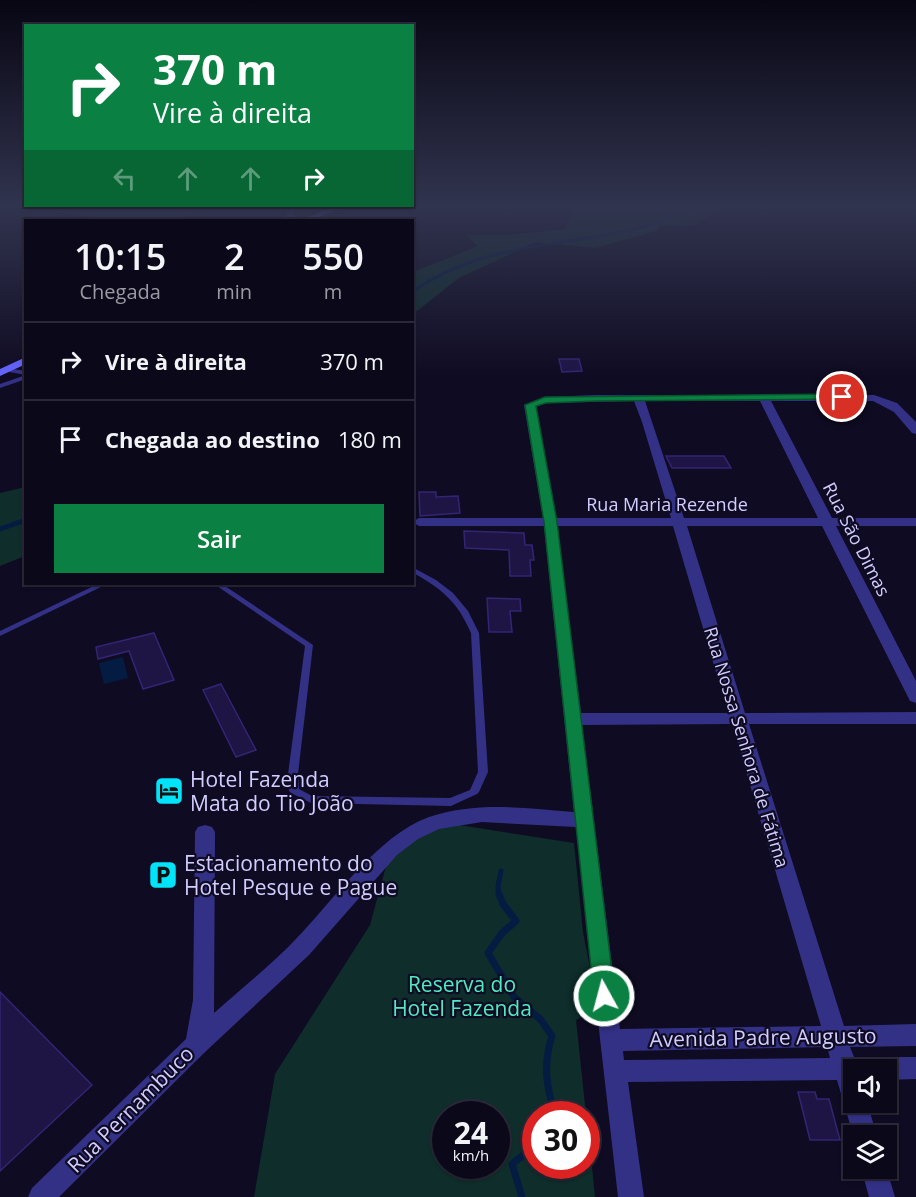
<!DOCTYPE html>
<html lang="pt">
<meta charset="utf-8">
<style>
body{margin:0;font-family:"Open Sans",sans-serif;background:#141123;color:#f1f3f6;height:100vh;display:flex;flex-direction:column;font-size:22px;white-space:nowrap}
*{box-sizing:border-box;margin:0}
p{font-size:20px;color:#9a9aa2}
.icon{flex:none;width:33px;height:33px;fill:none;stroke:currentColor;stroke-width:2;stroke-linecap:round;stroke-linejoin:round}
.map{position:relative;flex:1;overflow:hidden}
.panel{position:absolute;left:24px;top:219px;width:390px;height:366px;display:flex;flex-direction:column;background:#0b081a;border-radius:0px;box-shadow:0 2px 4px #0004,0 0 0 2px #2b2939}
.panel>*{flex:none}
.hud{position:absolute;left:24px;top:24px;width:390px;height:183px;border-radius:0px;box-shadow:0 2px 4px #0004,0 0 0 2px #2b2939;background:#0b8043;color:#fff;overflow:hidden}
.buttons{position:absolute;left:843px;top:1059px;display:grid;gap:12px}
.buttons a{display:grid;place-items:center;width:54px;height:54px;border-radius:0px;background:#0b081a;box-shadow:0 2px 4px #0004,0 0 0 2px #2b2939;font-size:30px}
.speed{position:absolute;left:432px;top:1101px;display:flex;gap:12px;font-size:30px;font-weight:700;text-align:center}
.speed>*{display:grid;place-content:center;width:78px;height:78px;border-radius:50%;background:#0b081a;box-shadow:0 2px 4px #0004,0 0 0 2px #2b2939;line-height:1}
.speed small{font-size:15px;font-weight:400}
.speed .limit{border:9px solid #d22;background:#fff;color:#111}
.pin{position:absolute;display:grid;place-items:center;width:51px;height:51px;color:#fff;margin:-26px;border:3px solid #fff;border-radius:50%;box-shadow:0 2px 6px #0007}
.me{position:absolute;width:66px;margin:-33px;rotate:353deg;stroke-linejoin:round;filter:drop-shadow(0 0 4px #0008)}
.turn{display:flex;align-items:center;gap:21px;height:126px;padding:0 30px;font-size:27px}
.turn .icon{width:78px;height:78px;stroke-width:2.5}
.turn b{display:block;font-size:42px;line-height:51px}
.lanes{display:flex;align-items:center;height:57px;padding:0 30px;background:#0003;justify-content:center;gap:30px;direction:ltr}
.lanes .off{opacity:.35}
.eta{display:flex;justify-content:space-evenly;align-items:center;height:102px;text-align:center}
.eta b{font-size:36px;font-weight:600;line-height:42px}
.primary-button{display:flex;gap:12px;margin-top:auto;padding:12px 30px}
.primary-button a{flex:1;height:69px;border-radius:0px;background:#0b8043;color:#fff;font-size:24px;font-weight:600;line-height:69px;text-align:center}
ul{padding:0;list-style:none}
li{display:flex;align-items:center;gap:18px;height:78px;padding:0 30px;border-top:2px solid #2b2939}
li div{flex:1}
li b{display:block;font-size:22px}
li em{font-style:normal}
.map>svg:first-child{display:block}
.green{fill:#0e2d2b;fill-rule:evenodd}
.water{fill:#041c42}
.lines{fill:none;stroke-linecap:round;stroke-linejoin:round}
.stream-far3{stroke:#041c42;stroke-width:3}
.stream-far2{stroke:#041c42;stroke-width:4.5}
.stream-far1{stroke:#041c42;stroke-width:5}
.stream{stroke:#041c42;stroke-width:7}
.building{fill:#1e1545;stroke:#332574;stroke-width:1.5}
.lane{fill:#333186;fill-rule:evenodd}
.street{fill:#333186;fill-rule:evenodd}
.secondary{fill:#6564ff;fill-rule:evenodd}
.route{fill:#0b8043;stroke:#07532c;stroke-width:1.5}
.labels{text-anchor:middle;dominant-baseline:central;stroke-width:4.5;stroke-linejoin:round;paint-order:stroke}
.street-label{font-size:18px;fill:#d2cdff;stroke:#0f0b22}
.near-poi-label{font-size:21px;fill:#d2cdff;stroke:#0f0b22;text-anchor:start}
.near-park-label{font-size:21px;fill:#4debc1;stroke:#0f0b22}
.near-street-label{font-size:21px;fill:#d2cdff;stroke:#0f0b22}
</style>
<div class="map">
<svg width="916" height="1197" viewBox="0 0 916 1197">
<rect width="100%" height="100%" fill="#0f0b22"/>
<g class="green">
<path d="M 18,208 L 197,208 L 200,210 L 177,220 L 127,220 Z"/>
<path d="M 577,208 L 721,208 L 694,225 L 661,226 L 656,231 L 596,248 L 536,242 L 459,278 L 413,314 L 413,272 L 478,246 L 466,235 L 509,235 L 565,229 L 572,213 Z"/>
<path d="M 25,487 L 25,556 L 0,566 L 0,493 Z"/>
<path d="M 440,822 L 574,843 L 583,932 L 598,1009 L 576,1020 L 586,1114 L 536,1114 L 536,1166 L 586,1166 L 587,1117 L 595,1197 L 254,1197 L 275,1074 L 370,925 L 389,855 ZM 446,1114 L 496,1114 L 496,1166 L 446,1166 Z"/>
</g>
<path class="water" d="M 123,657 L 128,678 L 104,684 L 99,663 Z"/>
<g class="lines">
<path class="stream-far3" d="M 412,292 C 480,244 554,247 631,230 C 654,225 676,215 697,208"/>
<path class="stream-far2" d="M 0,529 L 26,520"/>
<path class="stream-far1" d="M 499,896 L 498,886 L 501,871"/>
<g class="stream">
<path d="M 499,894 L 503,904 L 516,921 L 502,933 L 488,953 L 514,997 L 541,1020 L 552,1036 C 543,1064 546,1086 555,1114"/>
<path d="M 522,1197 L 512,1164 L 536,1145"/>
</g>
</g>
<g class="building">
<path d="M 559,359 L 579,359 L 582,371 L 562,372 Z"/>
<path d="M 666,456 L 724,456 L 731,468 L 672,468 Z"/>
<path d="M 419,492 L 436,492 L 436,497 L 458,496 L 460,513 L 420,516 Z"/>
<path d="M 464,531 L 524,533 L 525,545 L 532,545 L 534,560 L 530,560 L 531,576 L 510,576 L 509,550 L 465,548 Z"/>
<path d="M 487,598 L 520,599 L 521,611 L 510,611 L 512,632 L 489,632 Z"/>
<path d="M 154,633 L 174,680 L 143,689 L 129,651 L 98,659 L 96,647 Z"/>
<path d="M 221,684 L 256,750 L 236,757 L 203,690 Z"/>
<path d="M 0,992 L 92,1085 L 0,1171 Z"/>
<path d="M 798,1092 L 815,1092 L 817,1099 L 829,1099 L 840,1140 L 810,1140 Z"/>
</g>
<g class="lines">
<g class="lane">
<path d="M 6,368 L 26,371 L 26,375 L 4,371 L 4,369 Z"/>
<path d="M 26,375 L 26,379 L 0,388 L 0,384 Z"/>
<path d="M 412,567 L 436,580 L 453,593 L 468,611 L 479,633 L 488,772 L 479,792 L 477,794 L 451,806 L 311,803 L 291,793 L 289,791 L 288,774 L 305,646 L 214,584 L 222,584 L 313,645 L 298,774 L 299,789 L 312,796 L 450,798 L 470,790 L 478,772 L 471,633 C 457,601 442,589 412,572 Z"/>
<path d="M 98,584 L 107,584 L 0,636 L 0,631 Z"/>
</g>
<g class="street">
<path d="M 288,208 L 296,208 L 293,220 L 285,220 Z"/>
<path d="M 596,395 L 874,395 L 897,403 L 916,422 L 916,434 L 912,433 L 894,412 L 873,401 L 771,401 L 832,518 L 916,518 L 916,526 L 836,526 L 916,681 L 916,703 L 910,701 L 908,697 L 822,526 L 687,526 L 745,713 L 916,712 L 916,724 L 749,724 L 844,1026 L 916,1024 L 916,1046 L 850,1047 L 854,1057 L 916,1057 L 916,1079 L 886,1080 L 886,1070 L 854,1070 L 854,1102 L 867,1102 L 877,1136 L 854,1136 L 854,1138 L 837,1080 L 628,1082 L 644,1197 L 618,1197 L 576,827 L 482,822 L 439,829 L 418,839 L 397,855 L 309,955 L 204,1053 L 59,1197 L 28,1197 L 32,1188 L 186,1039 L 193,1000 L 195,832 L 198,827 L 205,825 L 212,827 L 215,832 L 214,1013 C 241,989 270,966 295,940 C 334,900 377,836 429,817 C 476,801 526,808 574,812 L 544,526 L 419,526 L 412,522 L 419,518 L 543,518 L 524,405 L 545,397 ZM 634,401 L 642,422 L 671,518 L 556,518 L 536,407 L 546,403 ZM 645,401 L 760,401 L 818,518 L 684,518 ZM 557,526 L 673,526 L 728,713 L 581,713 ZM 732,724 L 821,1026 L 620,1029 L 582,725 ZM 827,1047 L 830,1058 L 624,1060 L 623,1051 Z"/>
<path d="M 861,1168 L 886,1167 L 895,1197 L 869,1197 Z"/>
</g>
<g class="secondary">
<path d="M 329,208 L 341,208 L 312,220 L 302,220 Z"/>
<path d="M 26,357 L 26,364 L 0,376 L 0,369 Z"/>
</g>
</g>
<linearGradient id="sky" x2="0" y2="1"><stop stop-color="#080613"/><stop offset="0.55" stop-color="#31344f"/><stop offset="1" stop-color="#31344f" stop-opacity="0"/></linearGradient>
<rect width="916" height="376" fill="url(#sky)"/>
<path class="route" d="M 842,394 L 845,395 L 845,399 L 596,401 L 546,403 L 536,406 L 557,522 L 615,996 L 612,1002 L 604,1005 L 597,1002 L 594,996 L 544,522 L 525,405 L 545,397 Z"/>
<defs>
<g id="hotel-square" transform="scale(1.5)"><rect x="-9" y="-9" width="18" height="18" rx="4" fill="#00e3f8" stroke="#0f0b22"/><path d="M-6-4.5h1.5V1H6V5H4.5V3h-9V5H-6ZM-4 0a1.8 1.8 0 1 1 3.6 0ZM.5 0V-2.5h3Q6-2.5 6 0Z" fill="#111"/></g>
<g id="parking-square" transform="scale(1.5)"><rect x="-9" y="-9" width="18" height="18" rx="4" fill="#00e3f8" stroke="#0f0b22"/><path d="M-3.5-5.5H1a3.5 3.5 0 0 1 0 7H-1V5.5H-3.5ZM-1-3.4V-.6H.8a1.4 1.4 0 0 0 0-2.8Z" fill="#111"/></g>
</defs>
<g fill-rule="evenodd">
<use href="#hotel-square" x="169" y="791"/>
<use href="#parking-square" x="163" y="875"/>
</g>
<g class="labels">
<g class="street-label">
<text x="667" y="504">Rua Maria Rezende</text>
<text transform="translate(857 539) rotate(63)">Rua São Dimas</text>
<text transform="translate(747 747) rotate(73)">Rua Nossa Senhora de Fátima</text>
</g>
<g class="near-poi-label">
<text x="190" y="779">Hotel Fazenda<tspan x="190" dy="24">Mata do Tio João</tspan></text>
<text x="184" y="863">Estacionamento do<tspan x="184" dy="24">Hotel Pesque e Pague</tspan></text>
</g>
<g class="near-park-label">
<text x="462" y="984">Reserva do<tspan x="462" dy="24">Hotel Fazenda</tspan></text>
</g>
<g class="near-street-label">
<text transform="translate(763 1037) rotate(-1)">Avenida Padre Augusto</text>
<text transform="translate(130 1109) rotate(-45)">Rua Pernambuco</text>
</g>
</g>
</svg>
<div class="buttons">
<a><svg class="icon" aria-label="sound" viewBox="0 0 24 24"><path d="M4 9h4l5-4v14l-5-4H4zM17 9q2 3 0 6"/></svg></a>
<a><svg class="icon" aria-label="layers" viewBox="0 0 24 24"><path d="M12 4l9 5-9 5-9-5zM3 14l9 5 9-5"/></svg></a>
</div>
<div class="speed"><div>24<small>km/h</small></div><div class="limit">30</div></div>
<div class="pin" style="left:842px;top:397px;background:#d93025"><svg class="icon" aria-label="arrive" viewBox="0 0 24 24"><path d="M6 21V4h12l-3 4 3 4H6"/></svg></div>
<svg class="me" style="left:604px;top:996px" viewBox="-20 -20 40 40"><circle r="17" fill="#0b8043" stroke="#fff" stroke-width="3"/><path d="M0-11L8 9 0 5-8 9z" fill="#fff"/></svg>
<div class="hud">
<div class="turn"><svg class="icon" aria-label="right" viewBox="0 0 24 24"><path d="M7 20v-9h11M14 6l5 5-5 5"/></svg><div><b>370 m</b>Vire à direita</div></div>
<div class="lanes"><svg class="icon off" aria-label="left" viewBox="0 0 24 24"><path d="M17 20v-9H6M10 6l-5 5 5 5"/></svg><svg class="icon off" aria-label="ahead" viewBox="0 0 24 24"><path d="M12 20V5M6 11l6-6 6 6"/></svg><svg class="icon off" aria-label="ahead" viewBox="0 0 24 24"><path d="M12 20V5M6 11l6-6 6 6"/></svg><svg class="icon" aria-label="right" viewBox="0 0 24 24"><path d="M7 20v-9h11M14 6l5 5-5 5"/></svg></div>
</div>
<section class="panel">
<div class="eta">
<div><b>10:15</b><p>Chegada</p></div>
<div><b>2</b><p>min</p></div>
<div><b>550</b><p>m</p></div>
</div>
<ul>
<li><svg class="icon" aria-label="right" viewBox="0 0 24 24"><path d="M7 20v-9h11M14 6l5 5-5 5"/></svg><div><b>Vire à direita</b></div><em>370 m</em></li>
<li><svg class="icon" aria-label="arrive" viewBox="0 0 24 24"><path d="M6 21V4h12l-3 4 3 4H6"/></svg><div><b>Chegada ao destino</b></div><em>180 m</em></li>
</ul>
<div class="primary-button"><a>Sair</a></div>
</section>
</div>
